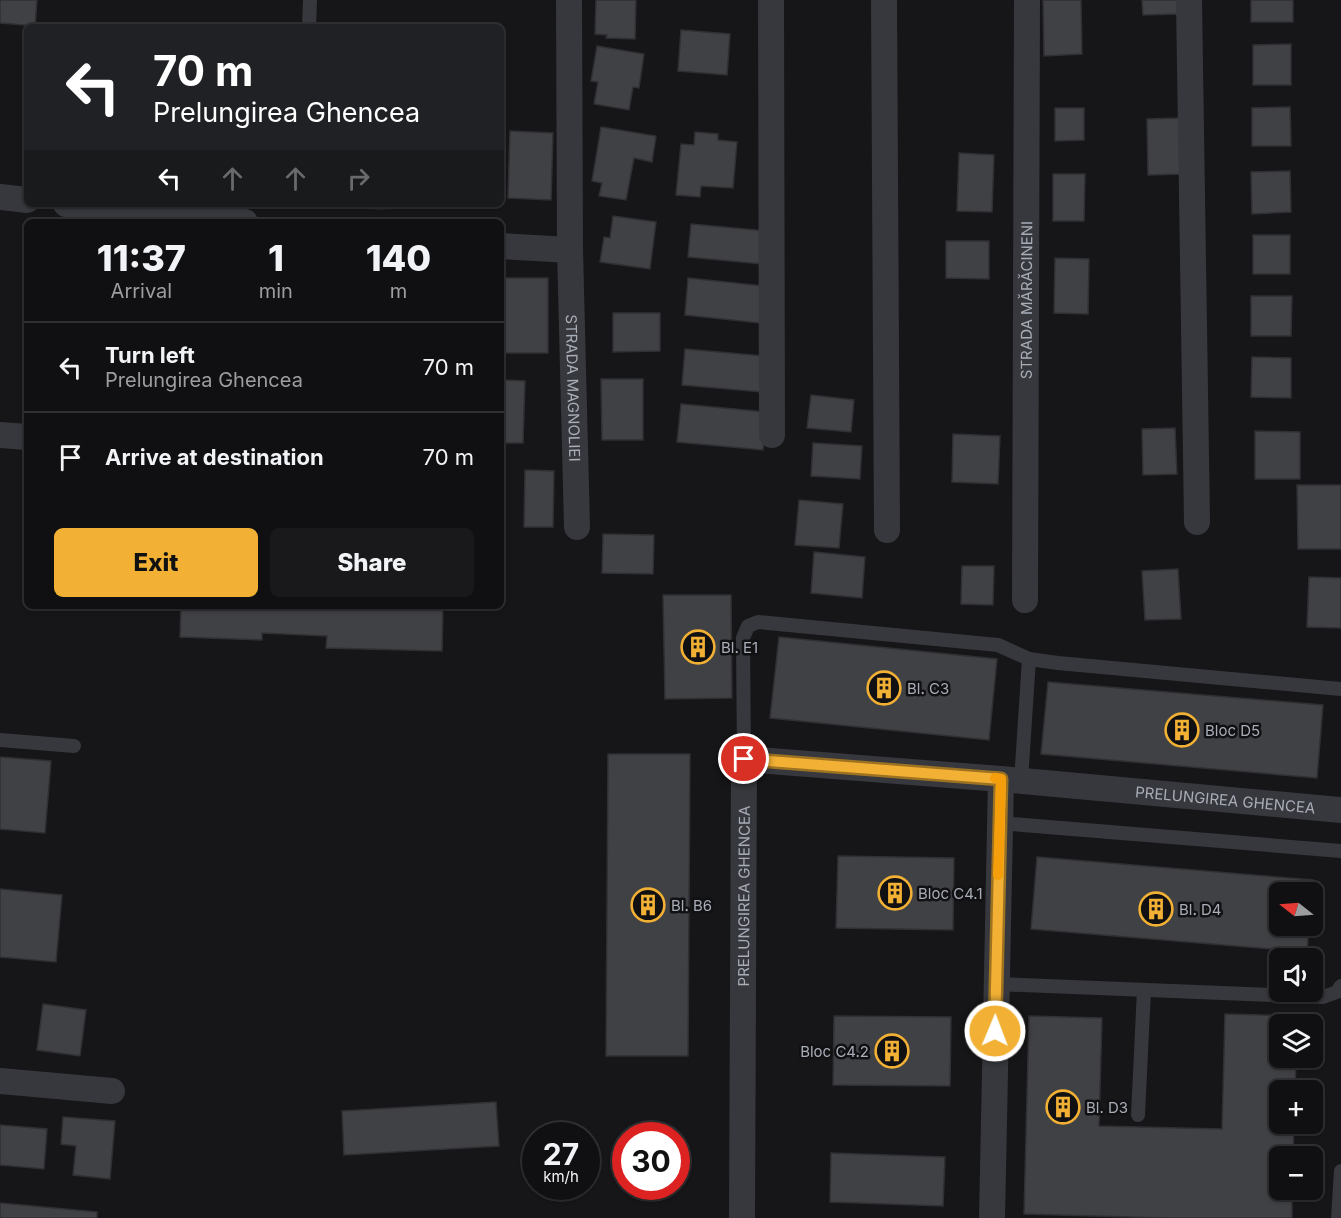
<!DOCTYPE html>
<meta charset="utf-8">
<style>
body{margin:0;font-family:Inter,sans-serif;background:#19191b;color:#f1f3f6;height:100vh;display:flex;flex-direction:column;font-size:22px;white-space:nowrap}
*{box-sizing:border-box;margin:0}
p{font-size:20px;color:#9c9d9f}
.icon{flex:none;width:33px;height:33px;fill:none;stroke:currentColor;stroke-width:2;stroke-linecap:round;stroke-linejoin:round}
.map{position:relative;flex:1;overflow:hidden}
.drawer{position:absolute;left:24px;top:219px;width:480px;height:390px;display:flex;flex-direction:column;background:#101012;border-radius:9px;box-shadow:0 2px 4px #0004,0 0 0 2px #303032}
.drawer>*{flex:none}
.top-card{position:absolute;left:24px;top:24px;width:480px;height:183px;border-radius:9px;box-shadow:0 2px 4px #0004,0 0 0 2px #303032;background:#202124;color:#fff;overflow:hidden}
.needle{width:39px;rotate:287deg}
.controls{position:absolute;left:1269px;top:882px;display:grid;gap:12px}
.controls a{display:grid;place-items:center;width:54px;height:54px;border-radius:9px;background:#101012;box-shadow:0 2px 4px #0004,0 0 0 2px #303032;font-size:30px}
.speed{position:absolute;left:522px;top:1122px;display:flex;gap:12px;font-size:30px;font-weight:700;text-align:center}
.speed>*{display:grid;place-content:center;width:78px;height:78px;border-radius:50%;background:#101012;box-shadow:0 2px 4px #0004,0 0 0 2px #303032;line-height:1}
.speed small{font-size:15px;font-weight:400}
.speed .limit{border:9px solid #d22;background:#fff;color:#111}
.pin{position:absolute;display:grid;place-items:center;width:51px;height:51px;color:#fff;margin:-26px;border:3px solid #fff;border-radius:50%;box-shadow:0 2px 6px #0007}
.me{position:absolute;width:66px;margin:-33px;rotate:1deg;stroke-linejoin:round;filter:drop-shadow(0 0 4px #0008)}
.turn{display:flex;align-items:center;gap:21px;height:126px;padding:0 30px;font-size:27px}
.turn .icon{width:78px;height:78px;stroke-width:2.5}
.turn b{display:block;font-size:42px;line-height:51px}
.lanes{display:flex;align-items:center;height:57px;padding:0 30px;background:#0003;justify-content:center;gap:30px;direction:ltr}
.lanes .off{opacity:.35}
.eta{display:flex;justify-content:space-evenly;align-items:center;height:102px;text-align:center}
.eta b{font-size:36px;font-weight:800;line-height:42px}
.primary-button{display:flex;gap:12px;margin-top:auto;padding:12px 30px}
.primary-button a{flex:1;height:69px;border-radius:9px;background:#f2b134;color:#111;font-size:24px;font-weight:800;line-height:69px;text-align:center}
.primary-button a+a{background:#19191b;color:#f1f3f6}
ul{padding:0;list-style:none}
li{display:flex;align-items:center;gap:18px;height:90px;padding:0 30px;border-top:2px solid #303032}
li div{flex:1}
li b{display:block;font-size:22px}
li em{font-style:normal}
.map>svg:first-child{display:block}
.building{fill:#404145;stroke:#303034;stroke-width:1.5}
.lines{fill:none;stroke-linecap:round;stroke-linejoin:round}
.service{stroke:#37383d;stroke-width:14}
.minor{stroke:#37383d;stroke-width:26}
.route-casing{stroke:#9d7322;stroke-width:15}
.route{stroke:#f2b134;stroke-width:10}
.slow{stroke:#f59e0b;stroke-width:10}
.labels{text-anchor:middle;dominant-baseline:central;stroke-width:5;stroke-linejoin:round;paint-order:stroke}
.street-label{font-size:15px;fill:#a8adb8;stroke:#111113}
.poi-label{font-size:15px;fill:#a8adb8;stroke:#111113;text-anchor:start}
</style>
<div class="map">
<svg width="1341" height="1218" viewBox="0 0 1341 1218">
<rect width="100%" height="100%" fill="#161618"/>
<g class="building">
<path d="M 0,0 L 37,0 L 35,26 L 0,23 Z"/>
<path d="M 596,0 L 636,0 L 635,39 L 606,38 L 607,35 L 595,34 Z"/>
<path d="M 1043,0 L 1081,0 L 1082,54 L 1044,56 Z"/>
<path d="M 1142,0 L 1177,0 L 1178,14 L 1143,15 Z"/>
<rect x="1251" y="0" width="42" height="22"/>
<path d="M 681,30 L 730,34 L 727,75 L 678,71 Z"/>
<path d="M 1291,44 L 1291,85 L 1253,85 L 1253,45 Z"/>
<path d="M 597,46 L 644,54 L 639,88 L 633,87 L 629,110 L 594,104 L 598,82 L 591,81 Z"/>
<path d="M 1290,107 L 1291,146 L 1252,146 L 1252,108 Z"/>
<path d="M 1055,108 L 1084,108 L 1084,140 L 1055,141 Z"/>
<path d="M 1181,118 L 1182,174 L 1148,175 L 1147,119 Z"/>
<path d="M 601,127 L 656,136 L 652,162 L 634,158 L 626,200 L 599,196 L 602,183 L 592,181 Z"/>
<path d="M 510,131 L 553,133 L 551,200 L 508,198 Z"/>
<path d="M 695,132 L 718,134 L 718,140 L 737,142 L 733,188 L 701,186 L 700,197 L 676,195 L 681,144 L 694,145 Z"/>
<path d="M 959,153 L 994,155 L 992,212 L 957,211 Z"/>
<path d="M 1290,171 L 1291,212 L 1252,214 L 1251,172 Z"/>
<path d="M 1053,174 L 1085,174 L 1084,221 L 1053,221 Z"/>
<path d="M 376,204 L 399,204 L 399,208 L 376,209 Z"/>
<path d="M 613,216 L 656,222 L 650,269 L 600,262 L 604,237 L 610,238 Z"/>
<path d="M 691,224 L 766,231 L 762,264 L 688,257 Z"/>
<rect x="1253" y="235" width="37" height="39"/>
<path d="M 946,241 L 989,241 L 989,279 L 946,278 Z"/>
<path d="M 1055,258 L 1089,259 L 1088,314 L 1054,313 Z"/>
<rect x="501" y="278" width="47" height="75"/>
<path d="M 688,278 L 765,286 L 760,323 L 685,315 Z"/>
<path d="M 1251,296 L 1292,296 L 1291,336 L 1251,336 Z"/>
<path d="M 613,313 L 660,313 L 660,351 L 613,352 Z"/>
<path d="M 685,349 L 765,356 L 762,392 L 682,385 Z"/>
<path d="M 1252,357 L 1291,358 L 1291,398 L 1251,397 Z"/>
<path d="M 601,379 L 643,379 L 643,440 L 602,440 Z"/>
<path d="M 501,380 L 525,381 L 523,443 L 501,443 Z"/>
<path d="M 811,395 L 854,400 L 851,432 L 807,428 Z"/>
<path d="M 681,404 L 766,412 L 763,450 L 677,442 Z"/>
<path d="M 1175,428 L 1177,474 L 1143,475 L 1142,429 Z"/>
<path d="M 1255,431 L 1300,432 L 1300,479 L 1255,479 Z"/>
<path d="M 953,434 L 1000,436 L 998,484 L 952,482 Z"/>
<path d="M 813,443 L 862,446 L 860,479 L 811,476 Z"/>
<path d="M 525,470 L 554,471 L 553,527 L 524,527 Z"/>
<path d="M 1297,485 L 1341,485 L 1341,549 L 1298,549 Z"/>
<path d="M 799,500 L 843,504 L 839,548 L 795,545 Z"/>
<path d="M 603,534 L 654,535 L 653,574 L 602,573 Z"/>
<path d="M 814,552 L 865,557 L 862,598 L 811,593 Z"/>
<path d="M 962,566 L 994,566 L 993,605 L 961,604 Z"/>
<path d="M 1178,569 L 1181,619 L 1145,620 L 1142,571 Z"/>
<path d="M 1309,577 L 1341,578 L 1341,628 L 1307,627 Z"/>
<path d="M 663,595 L 731,595 L 732,698 L 665,699 Z"/>
<path d="M 181,606 L 443,606 L 442,651 L 326,648 L 327,636 L 262,633 L 262,640 L 180,637 Z"/>
<path d="M 779,637 L 997,659 L 989,740 L 770,718 Z"/>
<path d="M 1048,682 L 1323,705 L 1317,778 L 1041,754 Z"/>
<path d="M 608,754 L 690,754 L 688,1056 L 606,1056 Z"/>
<path d="M 0,757 L 51,761 L 45,833 L 0,829 Z"/>
<path d="M 838,856 L 954,858 L 953,930 L 836,928 Z"/>
<path d="M 1037,857 L 1313,880 L 1312,892 L 1280,892 L 1280,926 L 1309,926 L 1307,952 L 1031,929 Z"/>
<path d="M 0,889 L 62,895 L 56,962 L 0,957 Z"/>
<path d="M 43,1004 L 86,1010 L 80,1056 L 37,1050 Z"/>
<path d="M 1225,1014 L 1297,1016 L 1297,1024 L 1280,1024 L 1280,1058 L 1296,1058 L 1295,1090 L 1280,1090 L 1280,1124 L 1294,1124 L 1293,1156 L 1280,1156 L 1280,1190 L 1292,1190 L 1292,1218 L 1166,1218 L 1024,1214 L 1029,1016 L 1102,1018 L 1099,1126 L 1222,1129 Z"/>
<path d="M 834,1016 L 951,1017 L 950,1086 L 833,1085 Z"/>
<path d="M 496,1102 L 499,1146 L 344,1155 L 342,1111 Z"/>
<path d="M 63,1117 L 115,1121 L 110,1179 L 73,1175 L 76,1146 L 61,1144 Z"/>
<path d="M 0,1125 L 47,1129 L 44,1169 L 0,1165 Z"/>
<path d="M 831,1153 L 945,1157 L 943,1206 L 830,1202 Z"/>
<path d="M 0,1203 L 97,1212 L 97,1218 L 0,1218 Z"/>
</g>
<g class="lines">
<g class="service">
<path d="M 309,27 L 310,0"/>
<path d="M 0,740 L 74,746"/>
<path d="M 744,759 L 743,638 L 748,626 L 758,622 L 998,645 L 1029,659 L 1058,663 L 1341,689"/>
<path d="M 1021,781 L 1029,659"/>
<path d="M 999,823 L 1341,851"/>
<path d="M 996,984 L 1323,997 L 1337,992 L 1341,986"/>
<path d="M 1138,1115 L 1144,990"/>
<path d="M 1338,1218 L 1341,1171"/>
</g>
<g class="minor">
<path id="s1" d="M 569,0 L 570,250 L 577,527"/>
<path d="M 771,0 L 772,435"/>
<path d="M 884,0 L 887,530"/>
<path d="M 1189,0 L 1197,522"/>
<path d="M 0,197 L 27,200"/>
<path d="M 66,204 L 245,222"/>
<path d="M 501,246 L 570,250"/>
<path d="M 0,435 L 27,437"/>
<path id="s2" d="M 1025,600 L 1027,0"/>
<path d="M 0,1081 L 112,1091"/>
<path id="s3" d="M 742,1218 L 744,759 L 1001,779 L 1341,810"/>
<path d="M 992,1218 L 1001,779"/>
</g>
</g>
<g class="lines">
<g class="route-casing">
<path id="route" d="M 744,759 L 1001,779 L 995,1031"/>
</g>
<use href="#route" class="route"/>
<path class="slow" d="M 995,778 L 1001,779 L 998,875"/>
</g>
<defs>
<g id="building-ring" transform="scale(1.725)"><circle r="9.5" fill="#111113" stroke="#f2b134" stroke-width="1.5"/><path d="M-4-6H4V6H1V3H-1V6H-4ZM-2.5-4.3h1.7v1.8h-1.7ZM.8-4.3h1.7v1.8H.8ZM-2.5-1h1.7V.8h-1.7ZM.8-1h1.7V.8H.8Z" fill="#f2b134"/></g>
</defs>
<g fill-rule="evenodd">
<use href="#building-ring" x="698" y="647"/>
<use href="#building-ring" x="884" y="688"/>
<use href="#building-ring" x="1182" y="730"/>
<use href="#building-ring" x="895" y="893"/>
<use href="#building-ring" x="648" y="905"/>
<use href="#building-ring" x="1156" y="909"/>
<use href="#building-ring" x="892" y="1051"/>
<use href="#building-ring" x="1063" y="1107"/>
</g>
<g class="labels">
<g class="street-label">
<text stroke="none"><textPath href="#s2" startOffset="300">STRADA MĂRĂCINENI</textPath></text>
<text stroke="none"><textPath href="#s1" startOffset="388">STRADA MAGNOLIEI</textPath></text>
<text stroke="none"><textPath href="#s3" startOffset="942">PRELUNGIREA GHENCEA</textPath></text>
<text stroke="none"><textPath href="#s3" startOffset="322">PRELUNGIREA GHENCEA</textPath></text>
</g>
<g class="poi-label">
<text x="721" y="647">Bl. E1</text>
<text x="907" y="688">Bl. C3</text>
<text x="1205" y="730">Bloc D5</text>
<text x="918" y="893">Bloc C4.1</text>
<text x="671" y="905">Bl. B6</text>
<text x="1179" y="909">Bl. D4</text>
<text x="869" y="1051" text-anchor="end">Bloc C4.2</text>
<text x="1086" y="1107">Bl. D3</text>
</g>
</g>
</svg>
<div class="controls">
<a><svg class="needle" viewBox="-14 -14 28 28"><path d="M0-13l5 13h-10z" fill="#e53935"/><path d="M0 13l5-13h-10z" fill="#9c9d9f"/></svg></a>
<a><svg class="icon" aria-label="sound" viewBox="0 0 24 24"><path d="M4 9h4l5-4v14l-5-4H4zM17 9q2 3 0 6"/></svg></a>
<a><svg class="icon" aria-label="layers" viewBox="0 0 24 24"><path d="M12 4l9 5-9 5-9-5zM3 14l9 5 9-5"/></svg></a>
<a>+</a>
<a>−</a>
</div>
<div class="speed"><div>27<small>km/h</small></div><div class="limit">30</div></div>
<div class="pin" style="left:744px;top:759px;background:#d93025"><svg class="icon" aria-label="arrive" viewBox="0 0 24 24"><path d="M6 21V4h12l-3 4 3 4H6"/></svg></div>
<svg class="me" style="left:995px;top:1031px" viewBox="-20 -20 40 40"><circle r="17" fill="#f2b134" stroke="#fff" stroke-width="3"/><path d="M0-11L8 9 0 5-8 9z" fill="#fff"/></svg>
<div class="top-card">
<div class="turn"><svg class="icon" aria-label="left" viewBox="0 0 24 24"><path d="M17 20v-9H6M10 6l-5 5 5 5"/></svg><div><b>70 m</b>Prelungirea Ghencea</div></div>
<div class="lanes"><svg class="icon" aria-label="left" viewBox="0 0 24 24"><path d="M17 20v-9H6M10 6l-5 5 5 5"/></svg><svg class="icon off" aria-label="ahead" viewBox="0 0 24 24"><path d="M12 20V5M6 11l6-6 6 6"/></svg><svg class="icon off" aria-label="ahead" viewBox="0 0 24 24"><path d="M12 20V5M6 11l6-6 6 6"/></svg><svg class="icon off" aria-label="right" viewBox="0 0 24 24"><path d="M7 20v-9h11M14 6l5 5-5 5"/></svg></div>
</div>
<section class="drawer">
<div class="eta">
<div><b>11:37</b><p>Arrival</p></div>
<div><b>1</b><p>min</p></div>
<div><b>140</b><p>m</p></div>
</div>
<ul>
<li><svg class="icon" aria-label="left" viewBox="0 0 24 24"><path d="M17 20v-9H6M10 6l-5 5 5 5"/></svg><div><b>Turn left</b><p>Prelungirea Ghencea</p></div><em>70 m</em></li>
<li><svg class="icon" aria-label="arrive" viewBox="0 0 24 24"><path d="M6 21V4h12l-3 4 3 4H6"/></svg><div><b>Arrive at destination</b></div><em>70 m</em></li>
</ul>
<div class="primary-button"><a>Exit</a><a>Share</a></div>
</section>
</div>
